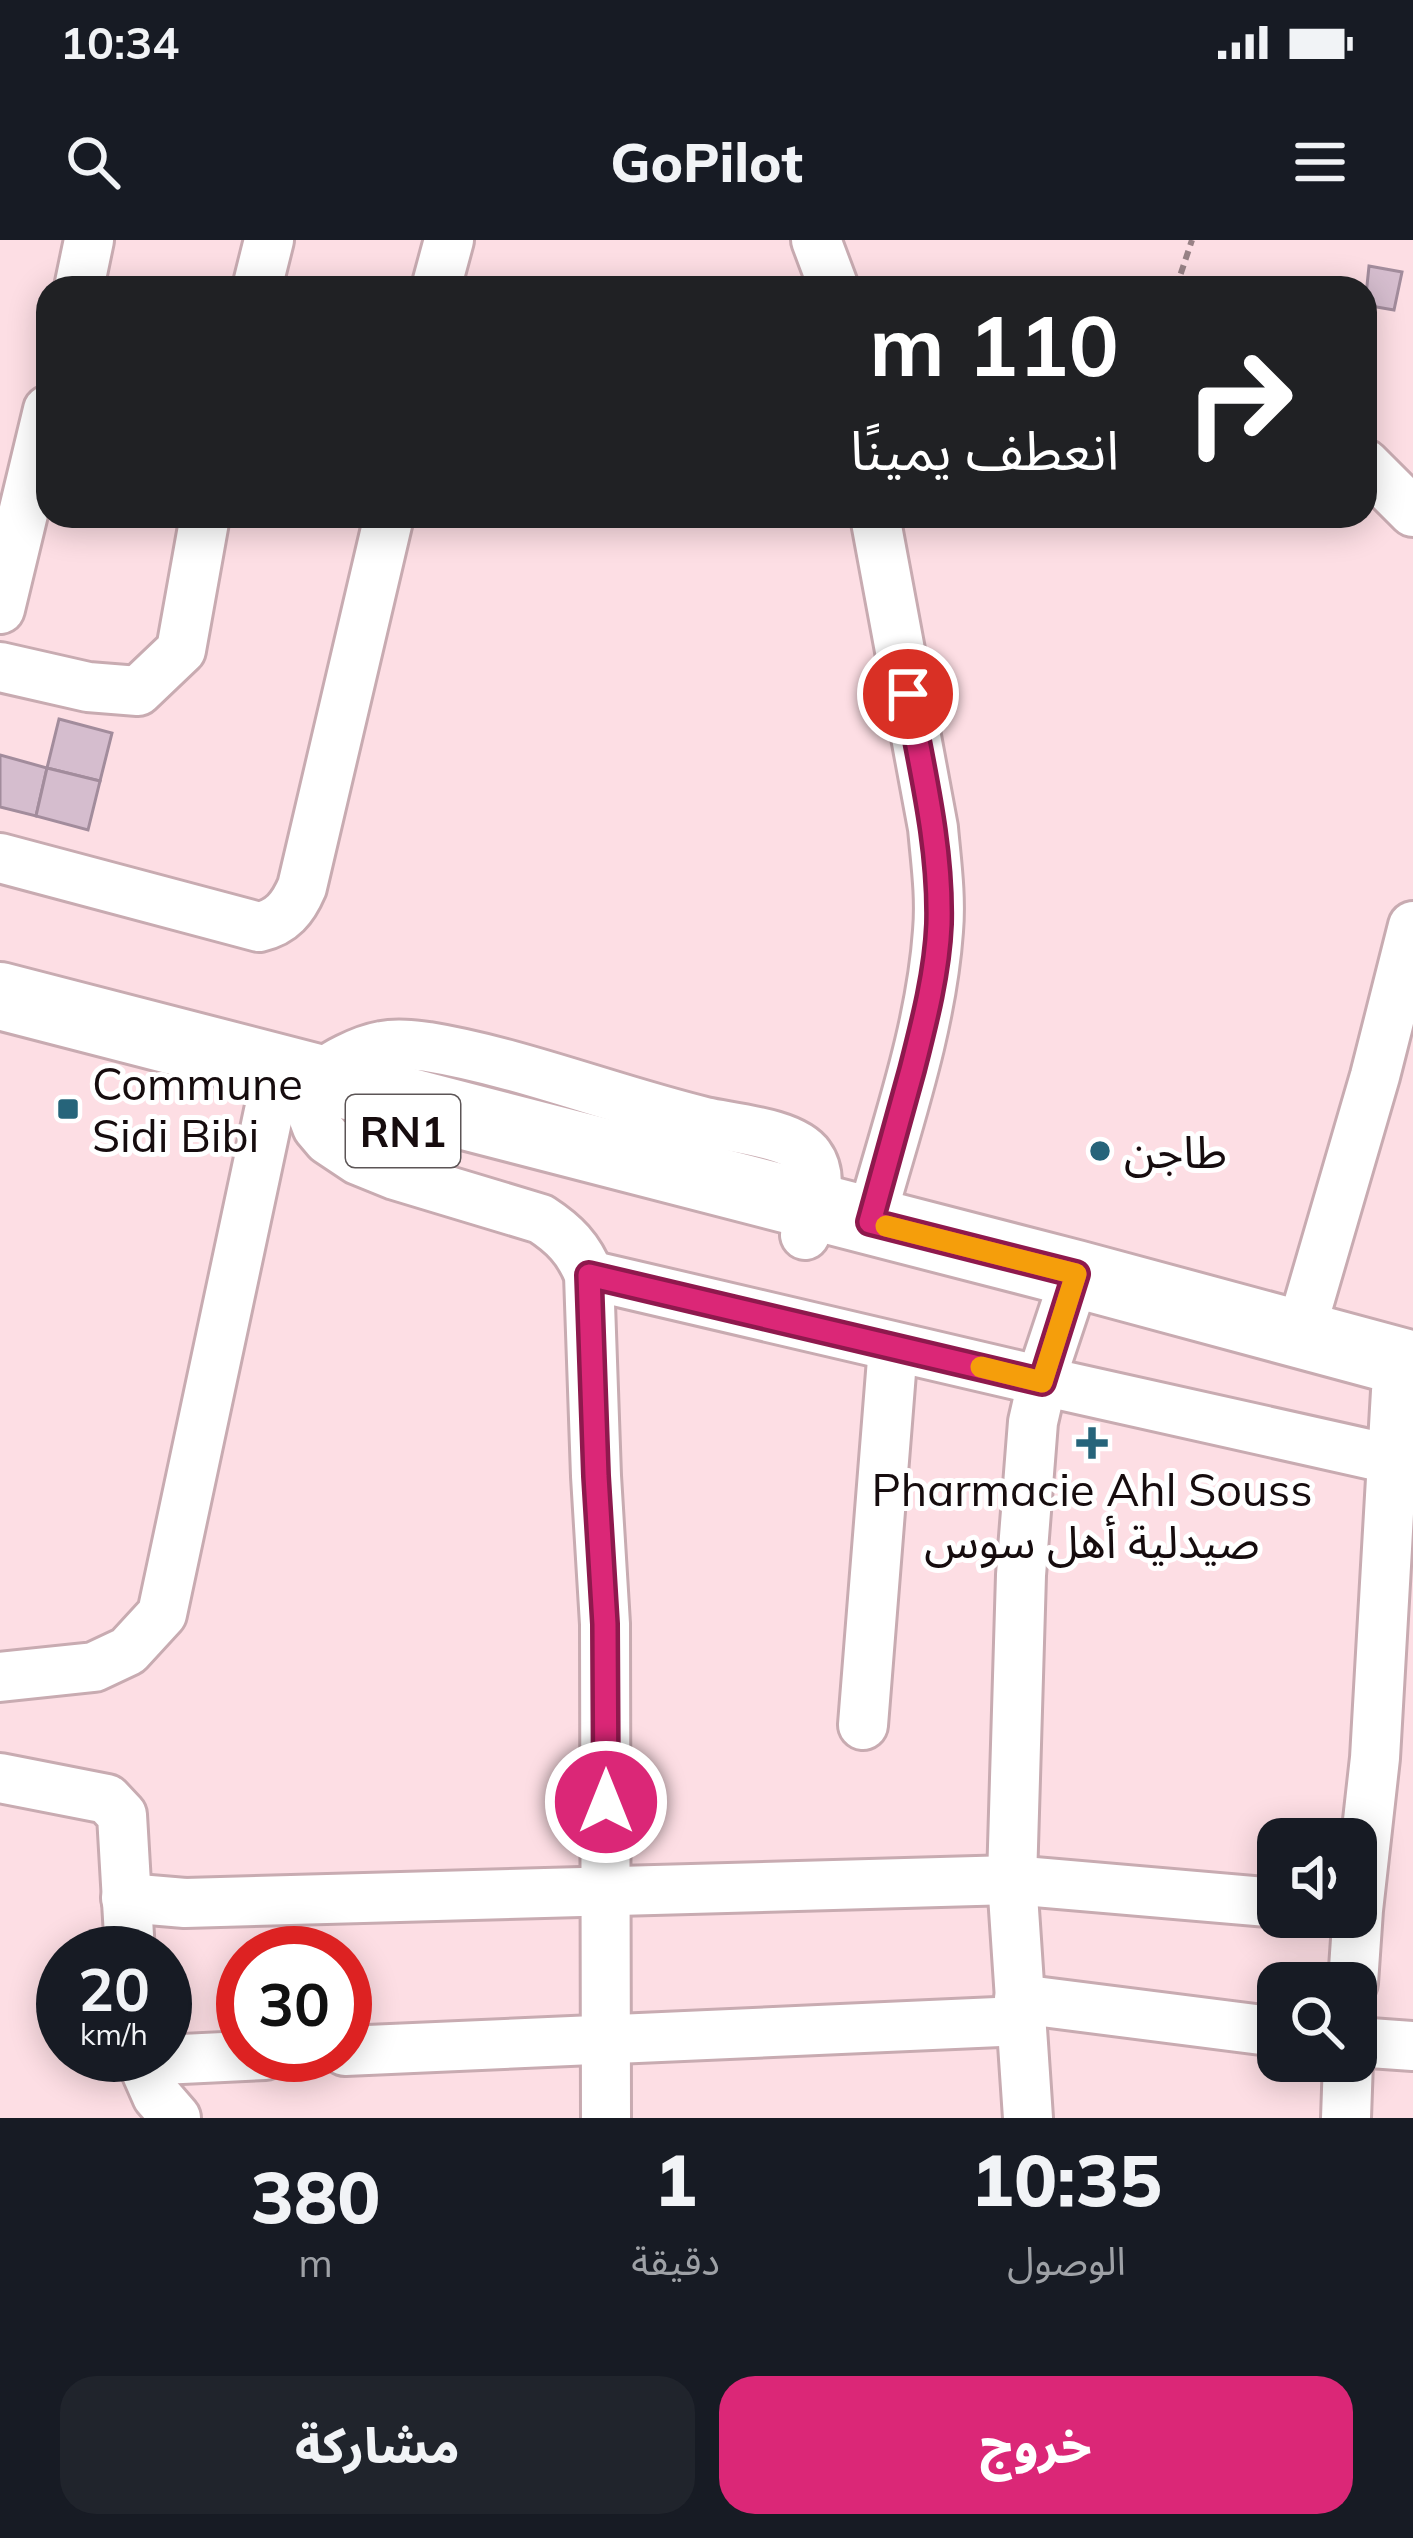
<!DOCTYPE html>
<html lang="ar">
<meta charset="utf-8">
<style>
body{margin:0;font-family:Mulish,"Noto Sans Arabic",sans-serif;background:#20242c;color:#f1f3f6;direction:rtl;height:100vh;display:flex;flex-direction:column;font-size:45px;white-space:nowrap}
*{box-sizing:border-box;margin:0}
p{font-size:39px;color:#9ea1a6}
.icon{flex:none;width:66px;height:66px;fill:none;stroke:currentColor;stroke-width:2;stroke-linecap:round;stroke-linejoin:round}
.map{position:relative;height:1878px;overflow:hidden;direction:ltr}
.panel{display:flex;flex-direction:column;background:#171b24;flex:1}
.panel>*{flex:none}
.top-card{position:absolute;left:36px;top:36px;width:1341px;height:252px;border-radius:36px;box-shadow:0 6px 30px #0003;direction:rtl;background:#202124;color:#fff;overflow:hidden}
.fabs{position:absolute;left:1257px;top:1578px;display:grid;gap:24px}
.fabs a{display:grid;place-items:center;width:120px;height:120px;border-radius:24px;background:#171b24;box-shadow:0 6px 30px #0003;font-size:60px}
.speed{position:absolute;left:36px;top:1686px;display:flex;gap:24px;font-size:60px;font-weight:700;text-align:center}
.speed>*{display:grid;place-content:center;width:156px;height:156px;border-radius:50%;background:#171b24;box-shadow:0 6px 30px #0003;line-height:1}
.speed small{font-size:30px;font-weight:400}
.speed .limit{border:18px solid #d22;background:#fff;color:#111}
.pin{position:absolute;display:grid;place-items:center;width:102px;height:102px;color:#fff;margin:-51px;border:6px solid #fff;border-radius:50%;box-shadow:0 3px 12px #0007}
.me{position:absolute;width:132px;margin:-66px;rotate:0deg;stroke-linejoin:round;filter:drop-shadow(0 0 9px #0008)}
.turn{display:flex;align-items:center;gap:42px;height:252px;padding:0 60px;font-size:54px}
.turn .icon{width:156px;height:156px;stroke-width:2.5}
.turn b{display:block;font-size:84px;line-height:102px}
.eta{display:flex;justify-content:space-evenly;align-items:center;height:204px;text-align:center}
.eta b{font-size:72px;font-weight:800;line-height:84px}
.cta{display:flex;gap:24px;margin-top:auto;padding:24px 60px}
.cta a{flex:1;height:138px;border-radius:36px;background:#db2777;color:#fff;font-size:48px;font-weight:800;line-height:138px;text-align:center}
.cta a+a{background:#20242c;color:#f1f3f6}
.status{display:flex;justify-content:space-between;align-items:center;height:84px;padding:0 60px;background:#171b24;direction:ltr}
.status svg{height:33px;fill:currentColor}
header{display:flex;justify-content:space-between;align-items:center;height:156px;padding:0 60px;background:#171b24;font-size:54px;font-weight:800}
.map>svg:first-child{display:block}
.building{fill:#d5bdce;stroke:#a28c9c;stroke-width:3}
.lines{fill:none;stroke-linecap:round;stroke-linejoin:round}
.minor-casing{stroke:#c8abb1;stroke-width:54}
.highway-casing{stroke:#c8abb1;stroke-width:72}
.path{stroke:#988286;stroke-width:6;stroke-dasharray:9 6;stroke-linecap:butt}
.minor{stroke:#fff;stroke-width:48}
.highway{stroke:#fff;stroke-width:66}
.route-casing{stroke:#8e194d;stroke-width:30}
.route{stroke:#db2777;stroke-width:21}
.slow{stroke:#f59e0b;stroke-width:21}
.poi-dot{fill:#26647a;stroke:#fff;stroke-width:4.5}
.labels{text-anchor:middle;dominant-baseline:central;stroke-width:10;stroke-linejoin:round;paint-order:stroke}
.shield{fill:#fff;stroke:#5c5556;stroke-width:3}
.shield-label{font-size:42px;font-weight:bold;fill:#160c0e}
.poi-label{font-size:45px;fill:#160c0e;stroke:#fff;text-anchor:start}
</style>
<div class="status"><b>10:34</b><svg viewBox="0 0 49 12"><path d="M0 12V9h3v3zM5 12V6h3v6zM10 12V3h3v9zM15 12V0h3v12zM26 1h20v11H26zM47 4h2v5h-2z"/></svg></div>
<header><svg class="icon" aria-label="menu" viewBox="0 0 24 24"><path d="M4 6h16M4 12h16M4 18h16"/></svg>GoPilot<svg class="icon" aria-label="search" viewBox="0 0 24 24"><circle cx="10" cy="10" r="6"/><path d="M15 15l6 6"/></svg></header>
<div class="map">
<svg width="1413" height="1878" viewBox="0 0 1413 1878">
<rect width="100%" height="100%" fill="#fddee4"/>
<g class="building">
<path d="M 1369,26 L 1402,32 L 1394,70 L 1365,65 Z"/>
<path d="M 59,479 L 112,493 L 100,541 L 47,528 Z"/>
<path d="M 0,515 L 47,528 L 36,576 L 0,567 Z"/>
<path d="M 47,528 L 100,541 L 88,590 L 36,576 Z"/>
</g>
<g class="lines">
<g class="minor-casing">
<g id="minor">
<path d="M 816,0 L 834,48"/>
<path d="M 79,48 L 89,0"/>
<path d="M 257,48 L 269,0"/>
<path d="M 436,48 L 449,0"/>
<path d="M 1365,224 L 1413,272"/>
<path d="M 0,369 L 48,170"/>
<path d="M 0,427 L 88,447 L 138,451 L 181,410 L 205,276"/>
<path d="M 0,618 L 259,687 C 282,682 293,668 302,647 L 389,276"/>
<path d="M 870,982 C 896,887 931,790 938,691 C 941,656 936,622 933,588 L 875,276"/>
<path d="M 589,1035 L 1042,1141 L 1413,1224"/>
<path d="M 1300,1093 L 1375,836 L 1413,686"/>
<path d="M 0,1437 L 94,1427 L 128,1411 L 162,1374 L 272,857"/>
<path d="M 863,1485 L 893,1107"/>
<path d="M 0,1538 L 107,1559 L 122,1575 L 130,1713"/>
<path d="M 126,1658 L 185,1663 L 1012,1640 L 1278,1663"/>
<path d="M 1353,1743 L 1358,1670 L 1375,1518 L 1396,1151"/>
<path d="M 1019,1759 L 1278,1792"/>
<path d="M 1356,1802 L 1413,1806"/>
<path d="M 345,1811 L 1021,1781"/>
<path d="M 139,1815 L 157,1856 L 176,1878"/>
<path d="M 140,1821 L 265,1815"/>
<path d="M 606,1878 L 605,1384 L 596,1236 L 589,1035 C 579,1009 564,994 541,979 L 395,935 L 358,920 L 328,900 L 317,887 L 309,866 C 312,858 314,847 318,840 C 327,825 365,809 382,806 C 397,803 413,805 428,807 C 519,822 614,860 705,882 C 732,888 793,893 809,916 C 826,939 811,970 805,995"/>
<path d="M 1028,1878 L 1012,1640 L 1021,1335 L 1033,1182 L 1047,1121 L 1076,1034"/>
<path d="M 1346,1878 L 1348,1821"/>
</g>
</g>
<g class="highway-casing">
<path id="highway" d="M 0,756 L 1076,1034 L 1413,1125"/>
</g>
<path class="path" d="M 1176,48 L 1192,0"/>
<use href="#minor" class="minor"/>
<use href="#highway" class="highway"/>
</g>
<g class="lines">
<g class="route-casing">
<path id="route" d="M 606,1562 L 605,1384 L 596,1236 L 589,1035 L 1042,1142 L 1076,1034 L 870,982 C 884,931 898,881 912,830 C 924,783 937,733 939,684 C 941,606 922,530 908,454"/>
</g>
<use href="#route" class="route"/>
<path class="slow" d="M 886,986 L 1076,1034 L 1042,1142 L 981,1127"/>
</g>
<g class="poi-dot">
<rect x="56" y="857" width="24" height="24" rx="6"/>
<circle cx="1100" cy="911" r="12"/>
<path d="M1086 1185h12v12h12v12h-12v12h-12v-12h-12v-12h12z"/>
</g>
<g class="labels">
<rect class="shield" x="346" y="855" width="114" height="72" rx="9"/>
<g class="shield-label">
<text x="403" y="891">RN1</text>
</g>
<g class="poi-label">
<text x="92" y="843">Commune<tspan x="92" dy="52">Sidi Bibi</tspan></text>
<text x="1124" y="911">طاجن</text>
<text x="1092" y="1249" text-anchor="middle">Pharmacie Ahl Souss<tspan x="1092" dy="52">صيدلية أهل سوس</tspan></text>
</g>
</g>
</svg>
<div class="fabs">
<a><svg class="icon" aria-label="sound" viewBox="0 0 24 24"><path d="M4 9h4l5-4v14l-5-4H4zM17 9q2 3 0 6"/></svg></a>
<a><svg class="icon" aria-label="search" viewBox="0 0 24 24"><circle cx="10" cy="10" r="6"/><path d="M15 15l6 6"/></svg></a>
</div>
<div class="speed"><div>20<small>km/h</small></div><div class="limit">30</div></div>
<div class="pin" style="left:908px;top:454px;background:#d93025"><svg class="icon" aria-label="arrive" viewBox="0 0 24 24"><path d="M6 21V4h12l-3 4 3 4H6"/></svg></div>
<svg class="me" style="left:606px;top:1562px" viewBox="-20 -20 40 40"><circle r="17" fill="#db2777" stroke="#fff" stroke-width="3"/><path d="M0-11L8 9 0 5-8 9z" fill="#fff"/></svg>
<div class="top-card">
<div class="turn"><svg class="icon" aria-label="right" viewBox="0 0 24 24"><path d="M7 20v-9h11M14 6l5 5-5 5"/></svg><div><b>110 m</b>انعطف يمينًا</div></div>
</div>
</div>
<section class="panel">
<div class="eta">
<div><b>10:35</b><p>الوصول</p></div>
<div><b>1</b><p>دقيقة</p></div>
<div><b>380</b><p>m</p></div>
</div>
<div class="cta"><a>خروج</a><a>مشاركة</a></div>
</section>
